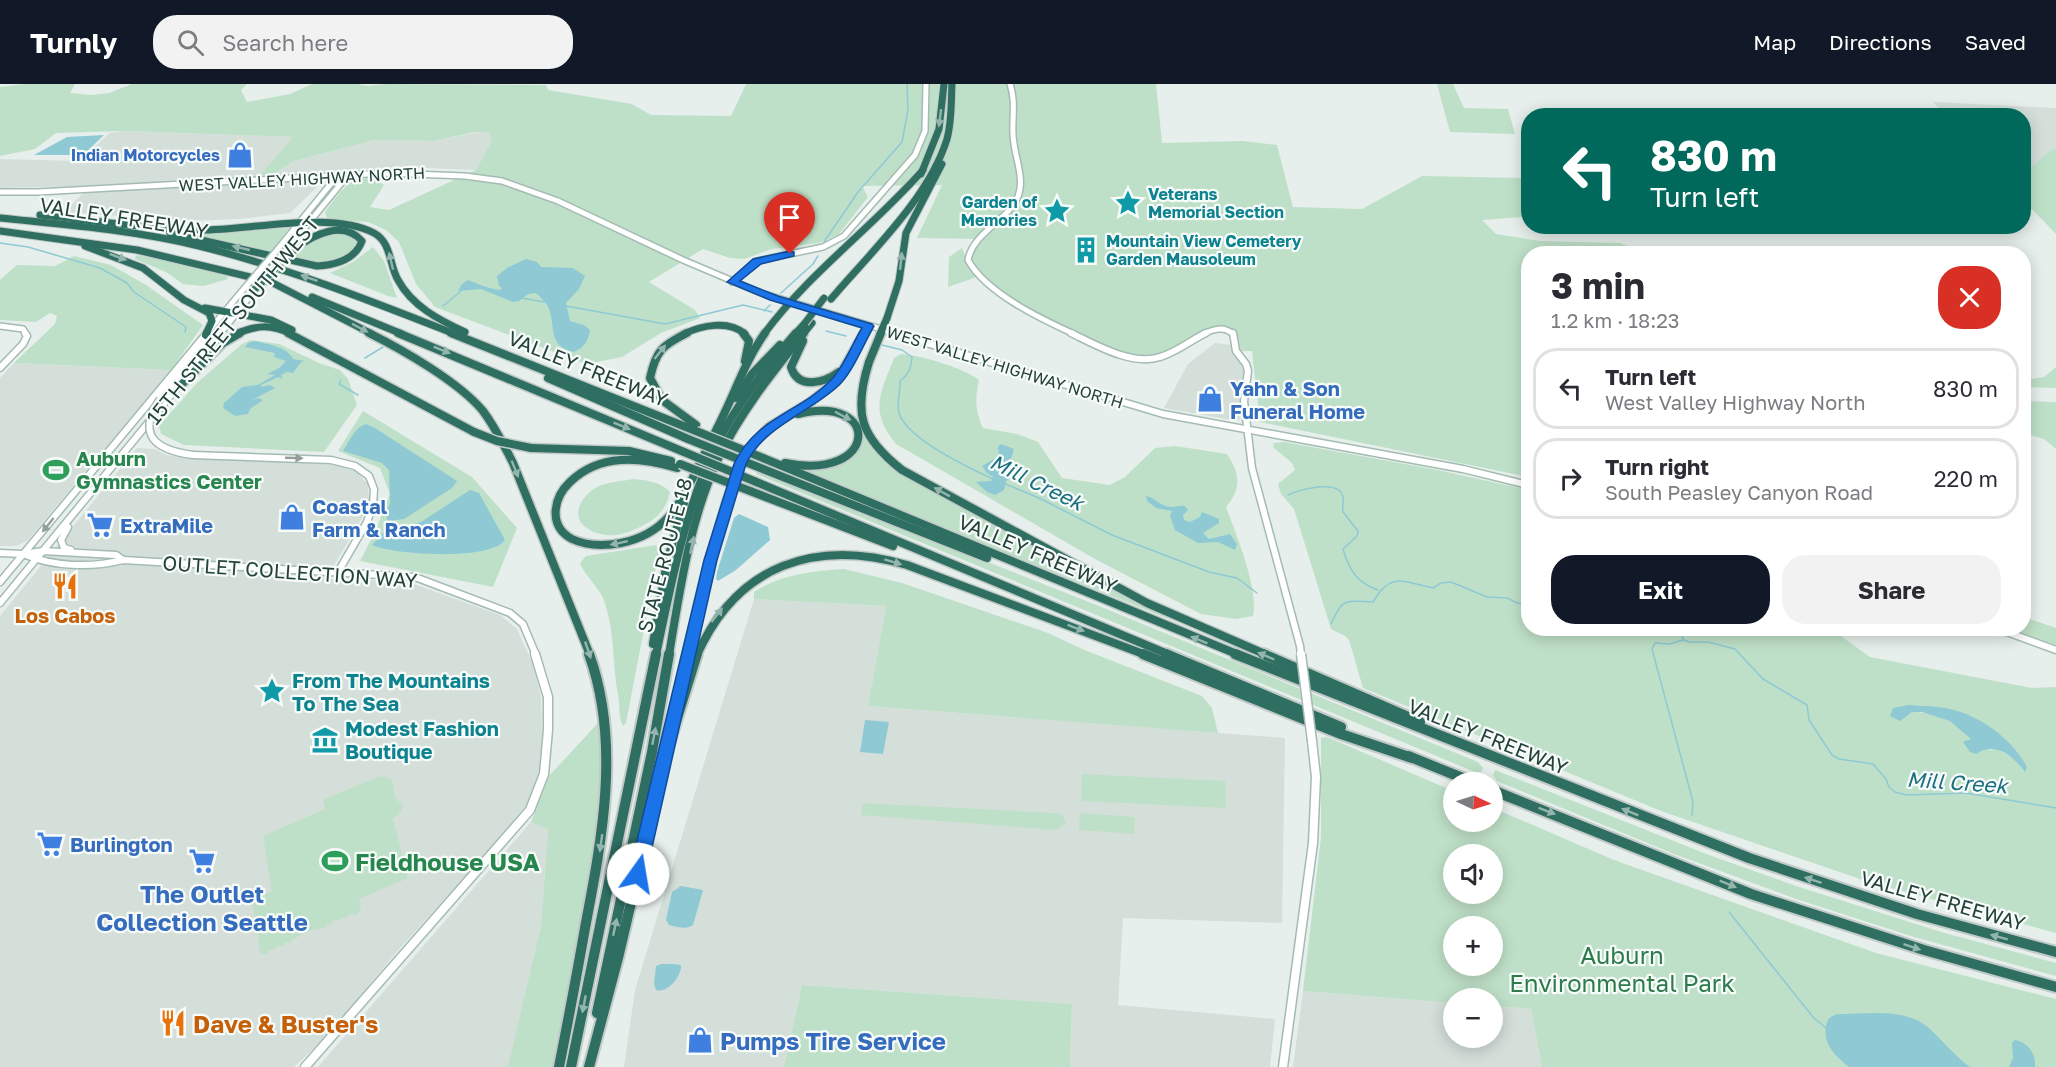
<!DOCTYPE html>
<meta charset="utf-8">
<style>
body{margin:0;font-family:"Golos Text",sans-serif;background:#f2f2f3;color:#2b2b33;height:100vh;display:flex;flex-direction:column;font-size:22px;white-space:nowrap}
*{box-sizing:border-box;margin:0}
p{font-size:20px;color:#7c7c81}
.icon{flex:none;width:33px;height:33px;fill:none;stroke:currentColor;stroke-width:2;stroke-linecap:round;stroke-linejoin:round}
.map{position:relative;flex:1;overflow:hidden}
.drawer{position:absolute;left:1521px;top:162px;width:510px;height:390px;display:flex;flex-direction:column;background:#fff;border-radius:24px;box-shadow:0 3px 15px #0003}
.drawer>*{flex:none}
.guide{position:absolute;left:1521px;top:24px;width:510px;height:126px;border-radius:24px;box-shadow:0 3px 15px #0003;background:#00695c;color:#fff;overflow:hidden}
.needle{width:39px;rotate:94deg}
.controls{position:absolute;left:1443px;top:688px;display:grid;gap:12px}
.controls a{display:grid;place-items:center;width:60px;height:60px;border-radius:50%;background:#fff;box-shadow:0 3px 15px #0003;font-size:30px}
.pin{position:absolute;display:grid;place-items:center;width:51px;height:51px;color:#fff;margin:-62px -26px;border-radius:50% 50% 50% 0;rotate:-45deg;box-shadow:0 0 6px #0007}
.pin .icon{rotate:45deg}
.me{position:absolute;width:66px;margin:-33px;rotate:13deg;stroke-linejoin:round;filter:drop-shadow(0 0 4px #0008)}
.turn{display:flex;align-items:center;gap:21px;height:126px;padding:0 30px;font-size:27px}
.turn .icon{width:78px;height:78px;stroke-width:2.5}
.turn b{display:block;font-size:42px;line-height:51px}
.round{display:grid;place-items:center;flex:none;width:63px;height:63px;border-radius:24px;background:#f2f2f3}
.head{display:flex;align-items:center;justify-content:space-between;height:102px;padding:0 30px}
h1{font-size:36px;font-weight:700;line-height:45px}
.button{display:flex;gap:12px;margin-top:auto;padding:12px 30px}
.button a{flex:1;height:69px;border-radius:24px;background:#111827;color:#fff;font-size:24px;font-weight:700;line-height:69px;text-align:center}
.button a+a{background:#f2f2f3;color:#2b2b33}
ul{padding:0;list-style:none}
li{display:flex;align-items:center;gap:18px;height:81px;margin:0 12px 9px;padding:0 18px;border:3px solid #e1e1e2;border-radius:24px}
li div{flex:1}
li b{display:block;font-size:22px}
li em{font-style:normal}
header{display:flex;align-items:center;gap:36px;box-sizing:border-box;height:84px;padding:0 30px;background:#111827;color:#fff}
header strong{font-size:28px}
nav{display:flex;gap:33px;margin-inline-start:auto;font-size:21px}
.search{width:420px;height:54px;background:#f2f2f3;display:flex;align-items:center;gap:15px;box-sizing:border-box;padding:0 21px;border-radius:24px;color:#7c7c81;font-size:22px}
.map>svg:first-child{display:block}
.built{fill:#d4dfda}
.green{fill:#bfe0c8;fill-rule:evenodd}
.water{fill:#8ec9d4}
.lines{fill:none;stroke-linecap:round;stroke-linejoin:round}
.stream{stroke:#8ec9d4;stroke-width:1.5}
.secondary-far2-casing{stroke:#a4bbb3;stroke-width:8}
.secondary-far1-casing{stroke:#a4bbb3;stroke-width:9}
.secondary-casing{stroke:#a4bbb3;stroke-width:11}
.highway-far2-casing{stroke:#c2cac8;stroke-width:9}
.highway-far1-casing{stroke:#c2cac8;stroke-width:11}
.highway-casing{stroke:#c2cac8;stroke-width:14}
.secondary-far2{stroke:#fff;stroke-width:5}
.secondary-far1{stroke:#fff;stroke-width:6}
.secondary{stroke:#fff;stroke-width:8}
.highway-far2{stroke:#2f6f62;stroke-width:7}
.highway-far1{stroke:#2f6f62;stroke-width:8}
.highway{stroke:#2f6f62;stroke-width:10}
.secondary-bridge-far2-casing{stroke:#a4bbb3;stroke-width:8;stroke-linecap:butt}
.secondary-bridge-far1-casing{stroke:#a4bbb3;stroke-width:9;stroke-linecap:butt}
.secondary-bridge-casing{stroke:#a4bbb3;stroke-width:11;stroke-linecap:butt}
.highway-bridge-far1-casing{stroke:#c2cac8;stroke-width:9;stroke-linecap:butt}
.highway-bridge-casing{stroke:#c2cac8;stroke-width:11;stroke-linecap:butt}
.secondary-bridge-far2{stroke:#fff;stroke-width:5}
.secondary-bridge-far1{stroke:#fff;stroke-width:6}
.secondary-bridge{stroke:#fff;stroke-width:8}
.highway-bridge-far1{stroke:#2f6f62;stroke-width:7}
.highway-bridge{stroke:#2f6f62;stroke-width:8}
.oneway{fill:#93b5ae}
.oneway2{fill:#92a09c}
.route{fill:#1a73e8;stroke:#114b97;stroke-width:1.5}
.labels{text-anchor:middle;dominant-baseline:central;stroke-width:4.5;stroke-linejoin:round;paint-order:stroke}
.far-shop-label{font-size:16px;font-weight:bold;fill:#366cbe;stroke:#f7fbf9;text-anchor:end}
.far-street-label{font-size:16px;fill:#24423a;stroke:#f7fbf9}
.far-culture-label{font-size:16px;font-weight:bold;fill:#0d838f;stroke:#f7fbf9;text-anchor:start}
.street-label{font-size:20px;fill:#24423a;stroke:#f7fbf9}
.shop-label{font-size:20px;font-weight:bold;fill:#366cbe;stroke:#f7fbf9;text-anchor:start}
.leisure-label{font-size:20px;font-weight:bold;fill:#27864d;stroke:#f7fbf9;text-anchor:start}
.food-label{font-size:20px;font-weight:bold;fill:#c56008;stroke:#f7fbf9}
.culture-label{font-size:20px;font-weight:bold;fill:#0d838f;stroke:#f7fbf9;text-anchor:start}
.water-label{font-size:21px;font-style:italic;fill:#1c6f80;stroke:#f7fbf9}
.near-leisure-label{font-size:24px;font-weight:bold;fill:#27864d;stroke:#f7fbf9;text-anchor:start}
.near-shop-label{font-size:24px;font-weight:bold;fill:#366cbe;stroke:#f7fbf9}
.near-park-label{font-size:24px;fill:#2d7a4b;stroke:#f7fbf9}
.near-food-label{font-size:24px;font-weight:bold;fill:#c56008;stroke:#f7fbf9;text-anchor:start}
</style>
<header>
<strong>Turnly</strong>
<div class="search"><svg class="icon" aria-label="search" viewBox="0 0 24 24"><circle cx="10" cy="10" r="6"/><path d="M15 15l6 6"/></svg>Search here</div>
<nav><a>Map</a><a>Directions</a><a>Saved</a></nav>
</header>
<div class="map">
<svg width="2056" height="983" viewBox="0 0 2056 983">
<rect width="100%" height="100%" fill="#e6efeb"/>
<g class="built">
<path d="M 1933,18 L 2056,24 L 2056,65 L 2052,65 L 2028,86 L 2024,85 L 2024,32 L 1945,31 Z"/>
<path d="M 125,47 L 294,53 L 261,90 L 274,91 L 294,77 L 375,56 L 434,57 L 484,47 L 490,48 L 491,58 L 476,86 L 402,83 L 325,87 L 316,104 L 290,129 L 239,135 L 189,137 L 64,128 L 91,102 L 0,104 L 0,75 L 79,77 L 110,49 Z"/>
<path d="M 1215,259 L 1232,261 L 1244,284 L 1240,335 L 1237,337 L 1164,324 L 1188,280 Z"/>
<path d="M 14,279 L 171,286 L 27,457 L 16,462 L 0,462 L 0,294 Z"/>
<path d="M 137,364 L 155,365 L 166,371 L 178,373 L 337,381 L 357,388 L 368,401 L 369,417 L 362,434 L 326,495 L 401,497 L 420,502 L 500,531 L 517,545 L 534,583 L 541,614 L 542,651 L 539,691 L 526,726 L 400,864 L 324,955 L 294,983 L 0,983 L 0,532 Z"/>
<path d="M 754,515 L 886,522 L 868,622 L 1285,654 L 1282,839 L 1123,834 L 1118,921 L 1275,935 L 1270,983 L 1070,983 L 1072,920 L 802,901 L 784,983 L 624,983 L 635,906 Z"/>
<path d="M 531,738 L 548,746 L 541,842 L 509,983 L 318,983 Z"/>
<path d="M 1303,907 L 1453,919 L 1454,954 L 1492,954 L 1493,922 L 1531,925 L 1542,983 L 1293,983 Z"/>
</g>
<g class="green">
<path d="M 24,0 L 75,0 L 70,9 L 92,11 L 109,9 L 132,0 L 247,0 L 241,6 L 247,18 L 290,10 L 312,0 L 358,0 L 367,2 L 385,0 L 546,1 L 548,6 L 632,20 L 651,31 L 731,32 L 746,0 L 1156,0 L 1162,59 L 1243,57 L 1277,61 L 1293,123 L 1362,125 L 1422,92 L 1528,94 L 1528,117 L 1523,118 L 1523,133 L 1482,136 L 1496,150 L 1540,157 L 1620,159 L 1646,169 L 1528,170 L 1528,393 L 1260,338 L 1252,267 L 1236,267 L 1235,255 L 1221,244 L 1159,273 L 1124,271 L 1048,236 L 994,205 L 968,176 L 979,155 L 917,154 L 942,101 L 862,102 L 868,113 L 839,150 L 819,159 L 772,165 L 744,175 L 730,174 L 703,165 L 649,198 L 695,226 L 700,234 L 661,249 L 622,273 L 586,280 L 435,223 L 416,200 L 399,158 L 386,146 L 368,138 L 327,135 L 325,128 C 341,107 354,82 384,101 L 370,123 L 389,126 L 476,86 L 491,58 L 490,48 L 475,48 L 434,57 L 375,56 L 294,77 L 273,91 L 260,91 L 293,53 L 125,47 L 56,49 L 35,65 L 0,72 L 0,3 Z"/>
<path d="M 1437,0 L 1453,0 L 1464,24 L 1508,25 L 1515,50 L 1450,48 Z"/>
<path d="M 2052,65 L 2056,65 L 2056,150 L 2024,117 L 2024,82 L 2028,86 Z"/>
<path d="M 289,144 L 270,169 L 187,150 L 187,149 Z"/>
<path d="M 347,149 L 359,157 C 356,171 334,180 320,179 C 311,179 301,175 292,173 C 312,154 320,151 347,149 Z"/>
<path d="M 373,163 L 384,177 L 397,214 L 388,212 L 330,189 L 353,178 Z"/>
<path d="M 962,164 L 970,183 L 977,193 L 948,203 L 949,173 Z"/>
<path d="M 136,171 L 172,178 L 227,192 L 228,195 L 204,202 L 183,200 L 166,188 L 135,175 Z"/>
<path d="M 74,172 L 111,181 L 146,201 L 203,241 L 171,286 L 14,279 L 55,240 L 57,232 L 50,229 L 36,238 L 0,236 L 0,196 L 17,181 L 55,182 Z"/>
<path d="M 251,256 L 279,260 L 319,279 L 340,286 L 348,295 L 357,321 L 324,368 L 184,361 L 161,350 L 159,342 L 197,299 L 242,260 Z"/>
<path d="M 901,270 C 920,271 964,284 979,296 C 975,314 975,327 983,344 L 1017,350 L 1038,358 L 1062,394 L 1110,401 L 1125,393 L 1155,364 L 1175,362 L 1227,370 C 1240,390 1242,404 1226,423 C 1236,450 1259,505 1253,532 L 1236,535 L 1201,530 L 1095,475 L 896,360 C 869,327 880,310 894,274 Z"/>
<path d="M 2056,283 L 2056,304 L 2024,303 L 2024,296 L 2044,293 Z"/>
<path d="M 2024,317 L 2056,318 L 2056,365 L 2044,355 L 2024,349 Z"/>
<path d="M 363,327 L 472,393 L 517,444 L 493,503 L 360,477 L 375,448 L 390,410 L 380,384 L 338,367 Z"/>
<path d="M 862,347 L 881,374 L 911,395 L 1088,492 L 1180,537 L 1179,539 L 803,387 C 818,386 843,386 853,370 C 858,364 858,354 862,347 Z"/>
<path d="M 1284,358 L 1438,386 L 1528,406 L 1528,544 L 1831,545 L 1870,573 L 2032,604 L 2056,603 L 2056,849 L 1866,797 L 1661,727 L 1363,604 L 1349,556 L 1345,552 L 1331,545 L 1294,425 L 1281,410 L 1278,400 L 1295,386 L 1292,379 L 1273,363 L 1274,359 ZM 1908,621 L 1956,627 L 2027,683 L 2024,687 L 2016,676 L 1995,664 L 1992,666 C 1977,664 1970,651 1958,642 C 1948,633 1926,628 1913,628 Z"/>
<path d="M 757,387 L 1099,522 L 1478,678 L 1483,684 L 1481,688 L 1475,688 L 756,390 Z"/>
<path d="M 633,395 C 647,396 661,398 670,408 C 667,424 657,435 642,442 C 634,446 625,450 616,451 C 597,453 569,441 581,419 C 585,412 590,407 597,403 C 608,398 622,397 633,395 Z"/>
<path d="M 656,461 L 659,467 L 626,639 L 623,642 C 618,633 620,620 618,610 C 612,579 615,544 603,514 C 597,501 585,492 580,479 L 586,472 Z"/>
<path d="M 844,485 L 902,499 L 1048,549 L 1082,565 L 1202,612 L 1212,624 L 1218,649 L 868,622 L 886,522 L 754,515 L 754,508 C 782,490 812,487 844,485 Z"/>
<path d="M 2024,533 L 2056,544 L 2056,561 L 2008,545 L 2024,544 Z"/>
<path d="M 598,639 L 601,654 L 601,718 L 554,983 L 508,983 L 541,842 L 548,746 L 531,738 L 549,692 Z"/>
<path d="M 1327,653 L 1453,707 L 1454,738 L 1492,738 L 1493,724 L 1614,776 L 1876,869 L 2056,915 L 2056,983 L 1542,983 L 1531,925 L 1493,922 L 1492,915 L 1454,915 L 1453,919 L 1303,907 L 1321,753 L 1321,654 ZM 1454,771 L 1492,771 L 1492,810 L 1454,810 ZM 1454,843 L 1492,843 L 1492,882 L 1454,882 Z"/>
<path d="M 1495,686 L 1709,771 L 1796,802 L 1941,848 L 2056,879 L 2056,892 L 1914,853 L 1796,815 L 1674,770 L 1497,697 L 1493,691 Z"/>
<path d="M 1082,690 L 1225,697 L 1226,724 L 1081,717 Z"/>
<path d="M 380,692 L 392,695 L 396,715 L 403,721 L 402,726 L 393,735 L 408,794 L 359,815 L 361,824 L 357,831 L 350,829 L 347,834 L 342,833 L 339,837 L 334,836 L 331,841 L 327,840 L 323,845 C 313,843 296,852 290,859 L 286,858 L 282,863 L 277,861 L 274,866 L 270,865 L 266,871 L 260,869 L 252,816 L 272,807 L 263,752 L 325,725 L 323,716 Z"/>
<path d="M 863,719 L 1055,729 L 1062,730 L 1066,739 L 1056,746 L 861,731 Z"/>
<path d="M 1080,729 L 1135,733 L 1134,750 L 1079,746 Z"/>
<path d="M 802,901 L 1072,920 L 1070,983 L 784,983 Z"/>
</g>
<g class="water">
<path d="M 104,51 L 83,71 L 34,71 L 67,53 Z"/>
<path d="M 526,175 L 537,178 L 541,183 L 573,184 L 585,192 L 579,205 L 566,219 L 570,237 L 584,241 L 590,246 C 588,258 584,263 574,268 C 547,262 556,243 549,225 C 547,219 540,213 536,209 L 528,210 L 519,217 L 513,218 L 481,205 L 458,207 L 462,200 L 468,196 C 478,200 490,205 500,206 L 502,204 L 499,202 L 497,192 L 507,184 Z"/>
<path d="M 255,257 C 267,260 288,263 293,275 L 305,277 L 301,278 L 293,289 L 287,288 L 281,291 L 283,295 L 278,293 L 261,301 L 261,303 L 270,301 L 275,304 L 252,316 L 259,314 L 263,316 L 250,325 L 248,330 L 235,332 L 223,324 L 224,319 L 242,303 L 258,301 L 275,291 L 267,290 L 279,284 L 286,277 L 274,273 L 275,269 L 245,263 L 248,259 Z"/>
<path d="M 366,340 L 375,344 L 457,397 L 452,404 L 404,435 L 388,437 L 385,431 L 390,419 L 389,386 L 382,379 L 343,367 C 349,358 355,343 366,340 Z"/>
<path d="M 1001,360 L 1014,365 L 1011,375 L 994,383 L 997,388 L 1007,384 L 1011,393 L 1006,397 L 1004,406 L 995,411 L 987,408 L 976,398 L 991,397 L 993,393 L 987,389 L 982,382 L 999,372 L 998,363 Z"/>
<path d="M 470,406 L 479,409 L 505,456 C 491,477 393,471 372,461 L 384,448 L 421,438 Z"/>
<path d="M 1146,412 C 1156,414 1160,422 1170,423 C 1175,423 1180,421 1185,422 L 1188,426 L 1183,431 L 1184,436 L 1190,438 L 1200,433 L 1202,428 L 1219,435 L 1219,439 L 1203,449 L 1209,455 L 1230,450 L 1237,460 L 1235,466 L 1218,458 L 1198,459 L 1175,446 L 1170,432 L 1172,427 L 1156,424 L 1147,417 Z"/>
<path d="M 739,430 L 768,443 L 770,456 L 736,486 L 718,497 L 716,495 L 717,488 L 734,434 Z"/>
<path d="M 1908,621 C 1922,622 1937,622 1950,625 C 1981,632 2012,655 2027,683 L 2025,688 C 2013,672 1995,657 1976,670 L 1970,668 L 1963,658 L 1971,655 L 1950,637 L 1922,628 L 1912,628 L 1900,637 L 1890,632 L 1893,624 Z"/>
<path d="M 865,636 L 889,638 L 883,670 L 860,668 Z"/>
<path d="M 681,802 L 703,806 L 693,841 C 687,846 676,843 669,841 L 666,836 L 672,808 Z"/>
<path d="M 673,880 L 681,881 C 682,891 668,910 656,906 L 654,900 L 656,882 L 661,880 Z"/>
<path d="M 1838,930 C 1867,930 1905,923 1929,944 C 1943,957 1954,971 1970,983 L 1849,983 C 1836,972 1823,961 1826,943 C 1827,935 1830,932 1838,930 Z"/>
<path d="M 2015,956 C 2029,959 2036,970 2035,983 L 2009,983 L 2013,974 L 2012,959 Z"/>
</g>
<g class="lines">
<g class="stream">
<path d="M 824,158 L 858,108 L 902,58 L 908,26 L 907,0"/>
<path d="M 0,159 L 28,163 L 100,184 L 127,199 L 134,208 L 186,243 L 185,248"/>
<path d="M 781,209 L 813,180 L 818,172"/>
<path d="M 522,214 L 544,218"/>
<path d="M 443,222 L 461,207"/>
<path d="M 566,222 L 665,240 L 743,221 L 772,228"/>
<path d="M 764,227 L 770,221"/>
<path d="M 826,247 L 846,252"/>
<path d="M 882,261 L 902,266 L 912,273 C 911,284 909,290 900,297 C 901,307 896,317 899,329 C 907,355 969,384 993,395"/>
<path d="M 365,274 L 383,263"/>
<path d="M 341,296 L 339,300 L 358,311"/>
<path d="M 1003,399 L 1039,414 L 1112,451 L 1209,488 L 1237,494 L 1257,509"/>
<path d="M 1288,411 C 1299,406 1339,394 1343,413 C 1344,417 1342,423 1343,428 L 1358,447 L 1357,452 L 1343,465 C 1349,486 1357,499 1378,506"/>
<path d="M 1331,540 C 1343,513 1345,517 1373,518 C 1391,487 1403,498 1433,504 L 1441,499 L 1451,498 L 1487,513 L 1507,514 L 1517,519 L 1528,520"/>
<path d="M 1677,544 L 1684,556 L 1689,558 L 1708,558 L 1735,565 L 1763,595 L 1807,621 L 1809,636 L 1832,671 L 1839,675 L 1873,680 L 1886,695 L 1889,703 L 1895,708 L 1906,711 L 1966,709 L 2056,724"/>
<path d="M 1683,556 L 1669,560 L 1655,559 L 1652,565 L 1693,718 L 1692,731"/>
<path d="M 1729,828 L 1813,933 L 1826,944"/>
</g>
<g class="secondary-far2-casing">
<g id="secondary-far2">
<path d="M 1010,0 C 1016,18 1012,33 1013,51 C 1014,76 1030,100 1012,123 C 998,140 972,153 968,176 C 986,209 1041,235 1074,250"/>
<path d="M 0,108 L 38,108 L 386,89 L 465,92 L 502,97 L 558,117 L 683,176 L 761,209 L 898,250"/>
<path d="M 289,163 L 348,91"/>
<path d="M 277,166 L 338,91"/>
<path d="M 732,198 L 757,177 L 823,163 L 844,152 L 915,71 L 925,47 L 926,0"/>
<path d="M 0,242 L 23,245 L 26,250"/>
<path d="M 206,250 L 242,207"/>
<path d="M 220,250 L 251,211"/>
<path d="M 1203,250 C 1214,245 1224,242 1233,250"/>
</g>
</g>
<g class="secondary-far1-casing">
<g id="secondary-far1">
<path d="M 893,249 L 1163,330 L 1463,385 L 1528,401"/>
<path d="M 1071,249 C 1096,261 1132,282 1160,273 C 1177,268 1191,256 1206,249"/>
<path d="M 1233,249 L 1236,267 L 1246,280 L 1248,287 L 1244,317 L 1252,384 L 1300,562"/>
<path d="M 0,284 L 23,260 L 27,252 L 25,249"/>
<path d="M 160,315 L 205,259"/>
<path d="M 193,371 L 331,376 L 355,382 L 369,392 L 374,405 L 373,421 L 367,438 L 338,488"/>
<path d="M 68,443 L 61,456 L 64,464 L 71,466"/>
<path d="M 0,469 L 23,470 L 43,467 L 116,471 L 123,476"/>
<path d="M 23,470 C 54,483 91,484 123,476 L 415,493 L 510,529 L 523,540 L 536,571"/>
<path d="M 0,498 L 207,249"/>
<path d="M 0,519 L 222,249"/>
<path d="M 1996,544 L 2056,566"/>
</g>
</g>
<g class="secondary-casing">
<g id="secondary">
<path d="M 305,983 L 530,726 L 544,690 L 548,646 L 548,613 L 535,570"/>
<path d="M 1283,983 L 1313,759 L 1316,693 L 1312,657"/>
</g>
</g>
<g class="highway-far2-casing">
<g id="highway-far2">
<path d="M 921,90 L 939,45 L 944,0"/>
<path d="M 40,131 C 93,136 145,145 198,146 C 247,147 331,126 374,149 C 392,159 389,181 398,196 C 412,222 439,236 465,248"/>
<path d="M 0,134 C 67,141 134,146 199,162 C 288,184 371,217 455,250"/>
<path d="M 0,147 L 137,166 L 271,198"/>
<path d="M 170,149 L 317,182 C 336,181 355,176 362,157 C 343,136 314,150 295,165"/>
<path d="M 85,162 L 143,184 L 184,216 L 209,229 L 212,237 L 206,250"/>
<path d="M 271,198 L 372,250"/>
<path d="M 312,213 L 402,250"/>
<path d="M 831,215 C 870,169 929,114 947,55 C 952,37 951,18 952,0"/>
<path d="M 205,224 L 271,236 L 292,246"/>
<path d="M 887,234 L 899,197 L 906,149 L 942,80"/>
<path d="M 236,250 C 257,241 271,240 291,250"/>
<path d="M 684,250 C 702,241 729,236 745,250"/>
<path d="M 764,250 C 809,189 873,143 923,86"/>
<path d="M 795,250 L 805,239"/>
<path d="M 803,250 L 812,239"/>
<path d="M 863,250 L 868,242"/>
</g>
</g>
<g class="highway-far1-casing">
<g id="highway-far1">
<path d="M 288,249 L 474,348"/>
<path d="M 369,249 C 403,266 459,298 483,327 C 495,343 504,361 513,379 L 590,571"/>
<path d="M 398,249 L 684,368"/>
<path d="M 451,249 L 696,347"/>
<path d="M 687,249 C 663,261 656,266 650,294 L 662,316 L 696,341"/>
<path d="M 743,249 L 749,257 L 745,277"/>
<path d="M 206,251 L 207,249"/>
<path d="M 803,257 L 791,283 C 798,306 824,299 839,288"/>
<path d="M 869,278 C 853,329 860,353 902,386 L 1147,519 L 1267,571"/>
<path d="M 548,294 L 688,355"/>
<path d="M 181,301 L 223,259 L 240,249"/>
<path d="M 736,314 L 752,290 L 780,261"/>
<path d="M 531,364 L 629,367 L 671,377"/>
<path d="M 763,374 L 1239,571"/>
<path d="M 785,379 C 879,398 882,309 798,330"/>
<path d="M 677,384 C 640,373 600,369 570,398 C 553,414 548,442 572,455 C 587,462 605,462 621,459 C 670,449 682,415 702,375 C 709,360 717,345 724,330 C 737,303 747,274 765,249"/>
<path d="M 763,385 L 987,474"/>
<path d="M 754,397 L 1170,571"/>
<path d="M 750,407 L 893,462"/>
<path d="M 653,560 L 667,478 L 684,419"/>
<path d="M 656,571 C 672,496 686,417 723,348 C 743,312 769,280 796,249"/>
<path d="M 669,571 C 680,505 690,434 719,373 C 741,327 773,288 804,249"/>
<path d="M 689,571 L 710,476 L 726,419 L 745,369 L 769,343 L 809,319 L 836,298 L 864,249"/>
<path d="M 697,571 C 737,481 815,454 907,481 L 1146,571"/>
</g>
</g>
<g class="highway-casing">
<g id="highway">
<path d="M 1143,570 L 1341,650 L 1412,674"/>
<path d="M 1166,570 L 1341,643"/>
<path d="M 1235,570 L 1749,774 L 1917,830 L 2056,868"/>
<path d="M 1263,570 L 1420,638"/>
<path d="M 683,597 L 689,570"/>
<path d="M 668,663 L 697,570"/>
<path d="M 1408,672 L 1475,699"/>
<path d="M 1492,706 L 1751,810 L 1924,866 L 2056,903"/>
<path d="M 597,929 L 652,668 L 669,570"/>
<path d="M 559,983 C 568,937 577,890 585,844 C 602,755 621,658 589,570"/>
<path d="M 571,983 L 656,570"/>
<path d="M 589,983 L 618,874 L 668,660"/>
</g>
</g>
<use href="#secondary-far2" class="secondary-far2"/>
<use href="#secondary-far1" class="secondary-far1"/>
<use href="#secondary" class="secondary"/>
<use href="#highway-far2" class="highway-far2"/>
<use href="#highway-far1" class="highway-far1"/>
<use href="#highway" class="highway"/>
<g class="secondary-bridge-far2-casing">
<g id="secondary-bridge-far2">
<path d="M 271,185 L 289,163"/>
<path d="M 242,207 L 277,166"/>
</g>
</g>
<g class="secondary-bridge-far1-casing">
<g id="secondary-bridge-far1">
<path d="M 160,315 C 136,351 155,366 193,371"/>
<path d="M 1300,562 L 1301,571"/>
</g>
</g>
<g class="secondary-bridge-casing">
<path id="secondary-bridge" d="M 1301,570 L 1312,657"/>
</g>
<g class="highway-bridge-far1-casing">
<g id="highway-bridge-far1">
<path d="M 254,206 L 295,165"/>
<path d="M 805,239 L 824,214"/>
<path d="M 880,250 L 887,234"/>
</g>
</g>
<g class="highway-bridge-casing">
<g id="highway-bridge">
<path d="M 869,278 L 881,249"/>
<path d="M 696,347 L 763,374"/>
<path d="M 474,348 L 497,357 L 531,364"/>
<path d="M 688,355 L 763,385"/>
<path d="M 684,368 L 754,397"/>
<path d="M 680,380 L 750,407"/>
</g>
</g>
<use href="#secondary-bridge-far2" class="secondary-bridge-far2"/>
<use href="#secondary-bridge-far1" class="secondary-bridge-far1"/>
<use href="#secondary-bridge" class="secondary-bridge"/>
<use href="#highway-bridge-far1" class="highway-bridge-far1"/>
<use href="#highway-bridge" class="highway-bridge"/>
</g>
<defs><path id="oneway-solid" d="M-6-.8H1V-3.2L6.5 0L1 3.2V.8H-6Z" transform="scale(1.5)"/></defs>
<g class="oneway">
<use href="#oneway-solid" transform="translate(940 34) rotate(97)"/>
<use href="#oneway-solid" transform="translate(241 164) rotate(-167)"/>
<use href="#oneway-solid" transform="translate(118 173) rotate(20)"/>
<use href="#oneway-solid" transform="translate(391 177) rotate(-103)"/>
<use href="#oneway-solid" transform="translate(901 177) rotate(-84)"/>
<use href="#oneway-solid" transform="translate(309 194) rotate(-161)"/>
<use href="#oneway-solid" transform="translate(360 244) rotate(28)"/>
<use href="#oneway-solid" transform="translate(442 266) rotate(22)"/>
<use href="#oneway-solid" transform="translate(660 268) rotate(-52)"/>
<use href="#oneway-solid" transform="translate(843 332) rotate(28)"/>
<use href="#oneway-solid" transform="translate(622 342) rotate(22)"/>
<use href="#oneway-solid" transform="translate(515 385) rotate(68)"/>
<use href="#oneway-solid" transform="translate(942 408) rotate(-151)"/>
<use href="#oneway-solid" transform="translate(619 459) rotate(168)"/>
<use href="#oneway-solid" transform="translate(692 461) rotate(-78)"/>
<use href="#oneway-solid" transform="translate(893 478) rotate(17)"/>
<use href="#oneway-solid" transform="translate(717 531) rotate(-52)"/>
<use href="#oneway-solid" transform="translate(1076 544) rotate(21)"/>
<use href="#oneway-solid" transform="translate(1199 556) rotate(-158)"/>
<use href="#oneway-solid" transform="translate(588 566) rotate(71)"/>
<use href="#oneway-solid" transform="translate(1266 572) rotate(-157)"/>
<use href="#oneway-solid" transform="translate(654 652) rotate(-79)"/>
<use href="#oneway-solid" transform="translate(1547 727) rotate(21)"/>
<use href="#oneway-solid" transform="translate(1630 728) rotate(-158)"/>
<use href="#oneway-solid" transform="translate(601 759) rotate(98)"/>
<use href="#oneway-solid" transform="translate(1813 796) rotate(-162)"/>
<use href="#oneway-solid" transform="translate(1728 800) rotate(22)"/>
<use href="#oneway-solid" transform="translate(615 843) rotate(-78)"/>
<use href="#oneway-solid" transform="translate(1999 853) rotate(-165)"/>
<use href="#oneway-solid" transform="translate(1912 863) rotate(18)"/>
<use href="#oneway-solid" transform="translate(584 920) rotate(101)"/>
</g>
<g class="oneway2">
<use href="#oneway-solid" transform="translate(294 374) rotate(2)"/>
<use href="#oneway-solid" transform="translate(48 441) rotate(129)"/>
</g>
<path class="route" d="M 790,167 L 794,168 L 794,172 L 761,180 L 740,197 L 778,212 L 872,240 L 874,242 C 864,259 852,290 838,302 C 809,329 764,342 746,380 L 717,476 L 646,790 L 643,796 L 638,798 L 632,796 L 629,790 L 704,476 L 734,380 C 756,333 799,329 831,296 C 844,283 852,260 862,244 L 770,216 L 727,198 L 753,175 Z"/>
<defs>
<g id="shop-bare" transform="scale(2.07)"><path d="M-5-2.5h2.3a2.7 3.5 0 0 1 5.4 0H5L5.5 6h-11ZM-1.5-2.5h3a1.5 2.3 0 0 0-3 0Z" fill="#3f7fe0" stroke="#f7fbf9" stroke-width="2.5" paint-order="stroke"/></g>
<g id="sight-bare" transform="scale(2.07)"><path d="M0-6L1.8-2.2L6-1.7L2.9 1.2L3.7 5.4L0 3.3L-3.7 5.4L-2.9 1.2L-6-1.7L-1.8-2.2Z" fill="#0f9aa8" stroke="#f7fbf9" stroke-width="2.5" paint-order="stroke"/></g>
<g id="building-bare" transform="scale(2.07)"><path d="M-4-6H4V6H1V3H-1V6H-4ZM-2.5-4.3h1.7v1.8h-1.7ZM.8-4.3h1.7v1.8H.8ZM-2.5-1h1.7V.8h-1.7ZM.8-1h1.7V.8H.8Z" fill="#0f9aa8" stroke="#f7fbf9" stroke-width="2.5" paint-order="stroke"/></g>
<g id="stadium-bare" transform="scale(2.07)"><path d="M0-5a6.5 5 0 1 0 0 10a6.5 5 0 1 0 0-10ZM-3.5-1.8h7v3.6h-7Z" fill="#2e9e5b" stroke="#f7fbf9" stroke-width="2.5" paint-order="stroke"/></g>
<g id="supermarket-bare" transform="scale(2.07)"><path d="M-6-5.5h2.5l.6 2H6L4.5 2H-2.5L-4.4-4H-6ZM-1.5 3.2a1.3 1.3 0 1 0 .1 0ZM3 3.2a1.3 1.3 0 1 0 .1 0Z" fill="#3f7fe0" stroke="#f7fbf9" stroke-width="2.5" paint-order="stroke"/></g>
<g id="restaurant-bare" transform="scale(2.07)"><path d="M-5-6h1v4h1v-4h1v4h1v-4h1v5L-1.5 .5V6h-2V.5L-5-1ZM5-6V6H3V1.5H1.5Q1.5-4 5-6Z" fill="#e8710a" stroke="#f7fbf9" stroke-width="2.5" paint-order="stroke"/></g>
<g id="museum-bare" transform="scale(2.07)"><path d="M0-6L6-3V-2H-6V-3ZM-5-1h2V3h-2ZM-1-1h2V3h-2ZM3-1h2V3H3ZM-6 4H6V6H-6Z" fill="#0f9aa8" stroke="#f7fbf9" stroke-width="2.5" paint-order="stroke"/></g>
</defs>
<g fill-rule="evenodd">
<use href="#shop-bare" x="240" y="71"/>
<use href="#sight-bare" x="1128" y="119"/>
<use href="#sight-bare" x="1057" y="127"/>
<use href="#building-bare" x="1086" y="166"/>
<use href="#shop-bare" x="1210" y="315"/>
<use href="#stadium-bare" x="56" y="386"/>
<use href="#shop-bare" x="292" y="433"/>
<use href="#supermarket-bare" x="100" y="441"/>
<use href="#restaurant-bare" x="65" y="502"/>
<use href="#sight-bare" x="272" y="607"/>
<use href="#museum-bare" x="325" y="656"/>
<use href="#supermarket-bare" x="50" y="760"/>
<use href="#supermarket-bare" x="202" y="777"/>
<use href="#stadium-bare" x="335" y="777"/>
<use href="#restaurant-bare" x="173" y="939"/>
<use href="#shop-bare" x="700" y="956"/>
</g>
<g class="labels">
<g class="far-shop-label">
<text x="220" y="71">Indian Motorcycles</text>
</g>
<g class="far-street-label">
<text transform="translate(302 95) rotate(-3)">WEST VALLEY HIGHWAY NORTH</text>
<text transform="translate(1005 283) rotate(17)">WEST VALLEY HIGHWAY NORTH</text>
</g>
<g class="far-culture-label">
<text x="1148" y="110">Veterans<tspan x="1148" dy="18">Memorial Section</tspan></text>
<text x="1037" y="118" text-anchor="end">Garden of<tspan x="1037" dy="18">Memories</tspan></text>
<text x="1106" y="157">Mountain View Cemetery<tspan x="1106" dy="18">Garden Mausoleum</tspan></text>
</g>
<g class="street-label">
<text transform="translate(124 133) rotate(9)">VALLEY FREEWAY</text>
<text transform="translate(232 236) rotate(-51)">15TH STREET SOUTHWEST</text>
<text transform="translate(588 284) rotate(22)">VALLEY FREEWAY</text>
<text transform="translate(1038 469) rotate(23)">VALLEY FREEWAY</text>
<text transform="translate(664 471) rotate(-75)">STATE ROUTE 18</text>
<text transform="translate(290 487) rotate(4)">OUTLET COLLECTION WAY</text>
<text transform="translate(1488 652) rotate(22)">VALLEY FREEWAY</text>
<text transform="translate(1943 816) rotate(16)">VALLEY FREEWAY</text>
</g>
<g class="shop-label">
<text x="1230" y="304">Yahn &amp; Son<tspan x="1230" dy="23">Funeral Home</tspan></text>
<text x="312" y="422">Coastal<tspan x="312" dy="23">Farm &amp; Ranch</tspan></text>
<text x="120" y="441">ExtraMile</text>
<text x="70" y="760">Burlington</text>
</g>
<g class="leisure-label">
<text x="76" y="374">Auburn<tspan x="76" dy="23">Gymnastics Center</tspan></text>
</g>
<g class="food-label">
<text x="65" y="531">Los Cabos</text>
</g>
<g class="culture-label">
<text x="292" y="596">From The Mountains<tspan x="292" dy="23">To The Sea</tspan></text>
<text x="345" y="644">Modest Fashion<tspan x="345" dy="23">Boutique</tspan></text>
</g>
<g class="water-label">
<text transform="translate(1037 398) rotate(26)">Mill Creek</text>
<text transform="translate(1957 698) rotate(4)">Mill Creek</text>
</g>
<g class="near-leisure-label">
<text x="355" y="777">Fieldhouse USA</text>
</g>
<g class="near-shop-label">
<text x="202" y="809">The Outlet<tspan x="202" dy="28">Collection Seattle</tspan></text>
<text x="720" y="956" text-anchor="start">Pumps Tire Service</text>
</g>
<g class="near-park-label">
<text x="1622" y="870">Auburn<tspan x="1622" dy="28">Environmental Park</tspan></text>
</g>
<g class="near-food-label">
<text x="193" y="939">Dave &amp; Buster's</text>
</g>
</g>
</svg>
<div class="controls">
<a><svg class="needle" viewBox="-14 -14 28 28"><path d="M0-13l5 13h-10z" fill="#e53935"/><path d="M0 13l5-13h-10z" fill="#7c7c81"/></svg></a>
<a><svg class="icon" aria-label="sound" viewBox="0 0 24 24"><path d="M4 9h4l5-4v14l-5-4H4zM17 9q2 3 0 6"/></svg></a>
<a>+</a>
<a>−</a>
</div>
<div class="pin" style="left:790px;top:170px;background:#d93025"><svg class="icon" aria-label="arrive" viewBox="0 0 24 24"><path d="M6 21V4h12l-3 4 3 4H6"/></svg></div>
<svg class="me" style="left:638px;top:790px" viewBox="-20 -20 40 40"><circle r="19" fill="#fff"/><path d="M0-13L10 11 0 6-10 11z" fill="#1a73e8"/></svg>
<div class="guide">
<div class="turn"><svg class="icon" aria-label="left" viewBox="0 0 24 24"><path d="M17 20v-9H6M10 6l-5 5 5 5"/></svg><div><b>830 m</b>Turn left</div></div>
</div>
<section class="drawer">
<div class="head"><div><h1>3 min</h1><p>1.2 km · 18:23</p></div><a class="round" style="background:#d93025;color:#fff"><svg class="icon" aria-label="close" viewBox="0 0 24 24"><path d="M6 6l12 12M18 6L6 18"/></svg></a></div>
<ul>
<li><svg class="icon" aria-label="left" viewBox="0 0 24 24"><path d="M17 20v-9H6M10 6l-5 5 5 5"/></svg><div><b>Turn left</b><p>West Valley Highway North</p></div><em>830 m</em></li>
<li><svg class="icon" aria-label="right" viewBox="0 0 24 24"><path d="M7 20v-9h11M14 6l5 5-5 5"/></svg><div><b>Turn right</b><p>South Peasley Canyon Road</p></div><em>220 m</em></li>
</ul>
<div class="button"><a>Exit</a><a>Share</a></div>
</section>
</div>
